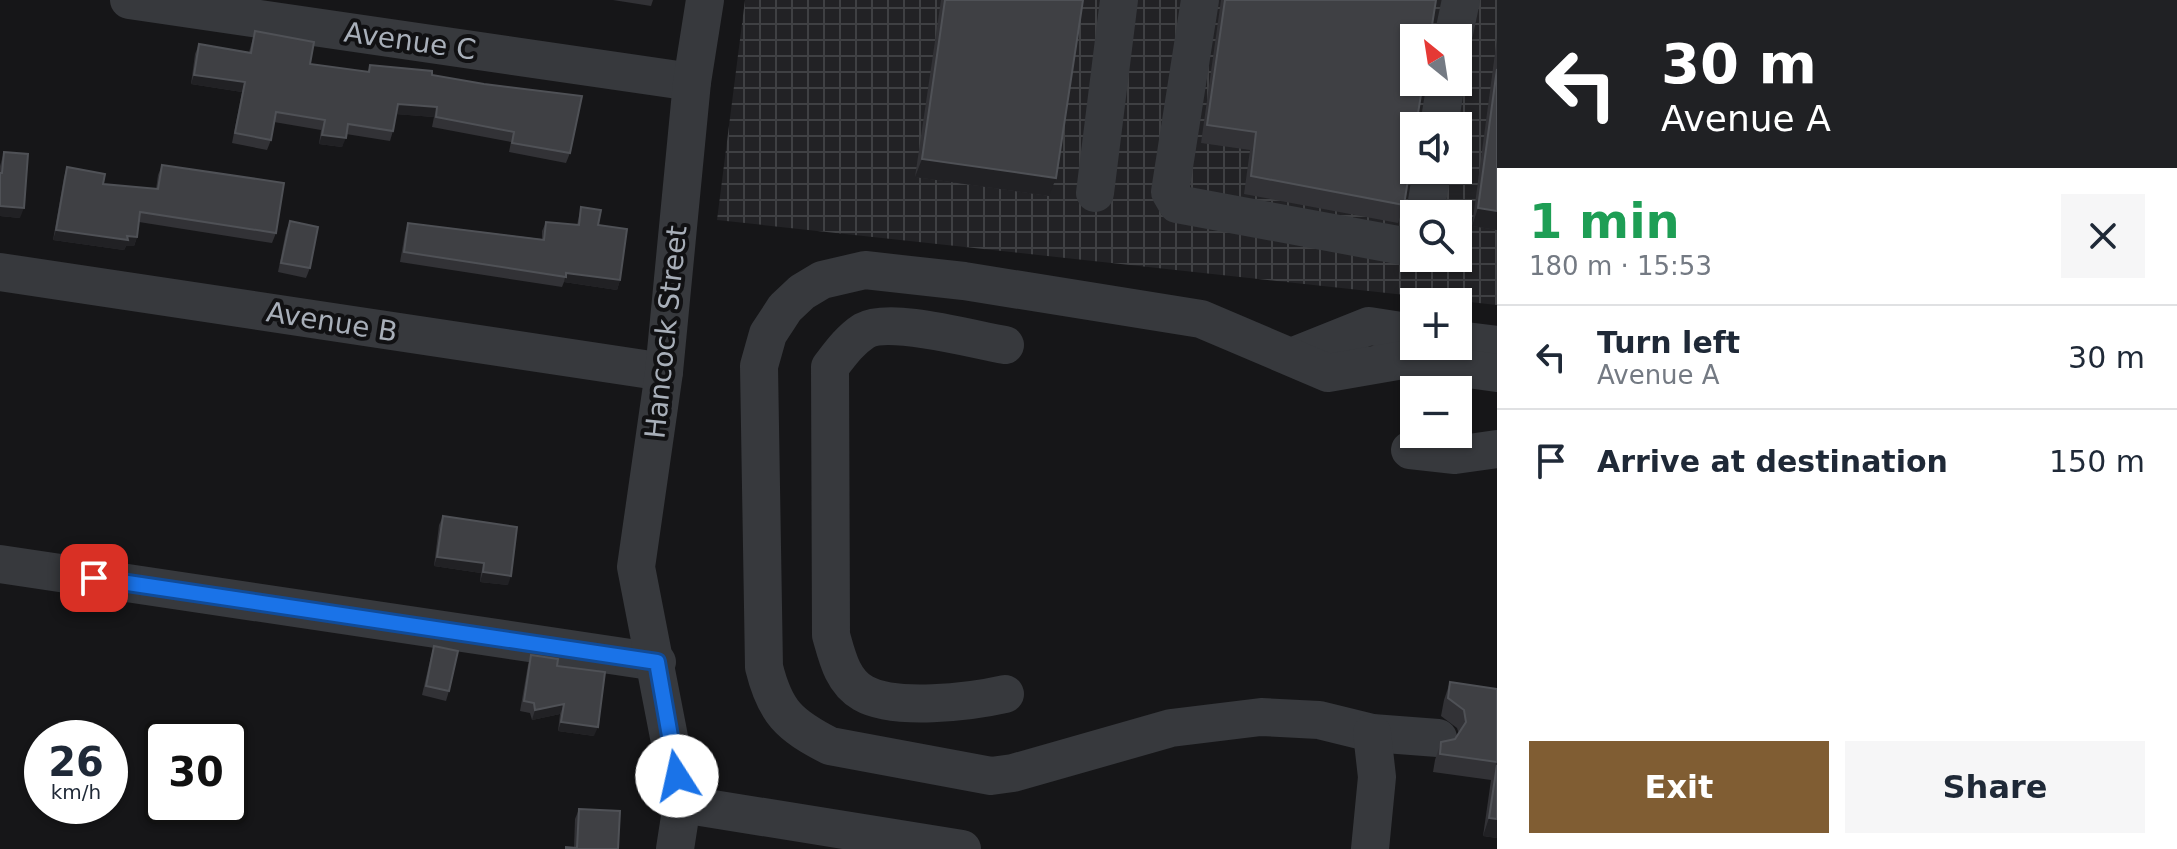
<!DOCTYPE html>
<meta charset="utf-8">
<style>
body{margin:0;font-family:"DejaVu Sans",sans-serif;background:#f6f6f7;color:#1f2937;height:100vh;display:flex;flex-direction:column;font-size:30px;white-space:nowrap}
*{box-sizing:border-box;margin:0}
p{font-size:26px;color:#747a83}
.icon{flex:none;width:44px;height:44px;fill:none;stroke:currentColor;stroke-width:2;stroke-linecap:round;stroke-linejoin:round}
.map{position:relative;flex:1;overflow:hidden}
.details{display:flex;flex-direction:column;background:#fff;width:680px}
.details>*{flex:none}
.guide{background:#202124;color:#fff;overflow:hidden}
.needle{width:52px;rotate:330deg}
.tools{position:absolute;left:1400px;top:24px;display:grid;gap:16px}
.tools a{display:grid;place-items:center;width:72px;height:72px;border-radius:0px;background:#fff;box-shadow:0 2px 6px #0004;font-size:40px}
.speed{position:absolute;left:24px;top:720px;display:flex;gap:16px;font-size:40px;font-weight:700;text-align:center}
.speed>*{display:grid;place-content:center;width:104px;height:104px;border-radius:50%;background:#fff;box-shadow:0 2px 6px #0004;line-height:1}
.speed small{font-size:20px;font-weight:400}
.speed .limit{border:4px solid #111;border-radius:12px;background:#fff;color:#111}
.pin{position:absolute;display:grid;place-items:center;width:68px;height:68px;color:#fff;margin:-34px;border-radius:16px;box-shadow:0 4px 12px #0006}
.me{position:absolute;width:88px;margin:-44px;rotate:350deg;stroke-linejoin:round;filter:drop-shadow(0 0 6px #0008)}
.turn{display:flex;align-items:center;gap:28px;height:168px;padding:0 32px;font-size:36px}
.turn .icon{width:104px;height:104px;stroke-width:2.5}
.turn b{display:block;font-size:56px;line-height:68px}
.round{display:grid;place-items:center;flex:none;width:84px;height:84px;border-radius:0px;background:#f6f6f7}
.summary{display:flex;align-items:center;justify-content:space-between;height:136px;padding:0 32px}
h1{font-size:48px;font-weight:800;line-height:60px;color:#1e9e55}
.primary-button{display:flex;gap:16px;margin-top:auto;padding:16px 32px}
.primary-button a{flex:1;height:92px;border-radius:0px;background:#805d33;color:#fff;font-size:32px;font-weight:800;line-height:92px;text-align:center}
.primary-button a+a{background:#f6f6f7;color:#1f2937}
ul{padding:0;list-style:none}
li{display:flex;align-items:center;gap:24px;height:104px;padding:0 32px;border-top:2px solid #e0e1e3}
li div{flex:1}
li b{display:block;font-size:30px}
li em{font-style:normal}
main{display:flex;flex:1;min-height:0}
.map>svg:first-child{display:block}
.industrial{fill:url(#industrial-grid);fill-rule:evenodd}
.lines{fill:none;stroke-linecap:round;stroke-linejoin:round}
.minor{stroke:#37393d;stroke-width:38}
.wall{fill:#323236}
.shaded-wall{fill:#212124}
.building{fill:#3f4044;stroke:#4f5156;stroke-width:2}
.route-casing{stroke:#114b97;stroke-width:20}
.route{stroke:#1a73e8;stroke-width:14}
.labels{text-anchor:middle;dominant-baseline:central;stroke-width:8;stroke-linejoin:round;paint-order:stroke}
.street-label{font-size:28px;fill:#a8afb9;stroke:#111113}
</style>
<main>
<div class="map">
<svg width="1497" height="849" viewBox="0 0 1497 849">
<defs>
<pattern id="industrial-grid" width="8" height="8" patternUnits="userSpaceOnUse" patternTransform="scale(2)"><rect width="8" height="8" fill="#222225"/><path d="M0 4h8M4 0v8" fill="none" stroke="#3f4043"/></pattern>
</defs>
<rect width="100%" height="100%" fill="#161618"/>
<path class="industrial" d="M 745,0 L 1497,0 L 1497,305 L 717,220 ZM 1414,38 L 1458,38 L 1458,82 L 1414,82 ZM 1414,126 L 1458,126 L 1458,170 L 1414,170 ZM 1414,214 L 1458,214 L 1458,258 L 1414,258 Z"/>
<g class="lines">
<g class="minor">
<path d="M 129,0 L 692,82"/>
<path d="M 1200,0 L 1170,192 L 1177,204 L 1414,248"/>
<path d="M 1453,38 L 1461,0"/>
<path d="M 1439,126 L 1446,82"/>
<path d="M 1095,193 L 1119,0"/>
<path d="M 1425,214 L 1432,170"/>
<path d="M 0,272 L 664,372"/>
<path d="M 1458,340 L 1497,345"/>
<path d="M 1005,345 C 974,340 890,316 864,331 C 850,340 840,354 830,367 L 831,635 C 837,656 842,681 863,693 C 894,711 970,702 1005,694"/>
<path d="M 1294,356 L 1369,326 L 1414,333"/>
<path d="M 1410,450 L 1455,455 L 1497,449"/>
<path d="M 0,564 L 657,662"/>
<path d="M 1438,738 L 1372,733 L 1319,720 L 1261,717 L 1171,728 L 1013,773 L 991,776 L 830,746 C 789,725 775,712 764,667 L 759,366 L 768,334 L 785,308 L 802,292 L 822,280 L 865,270 L 964,281 L 1201,319 L 1328,373 L 1403,360 L 1497,373"/>
<path d="M 682,804 L 962,849"/>
<path d="M 675,849 L 682,804 L 636,567 L 664,372 L 692,82 L 705,0"/>
<path d="M 1370,849 L 1377,777 L 1372,733"/>
</g>
</g>
<g class="wall">
<path d="M 613,0 L 653,0 L 651,6 Z"/>
<path d="M 941,0 L 1083,0 L 1049,196 L 915,177 Z"/>
<path d="M 1221,0 L 1436,0 L 1404,205 L 1398,223 L 1244,194 L 1250,150 L 1201,143 Z"/>
<path d="M 255,31 L 310,64 L 368,72 L 370,65 L 432,75 L 570,153 L 566,163 L 509,152 L 511,142 L 432,127 L 434,117 L 396,114 L 393,131 L 390,141 L 346,134 L 342,147 L 319,144 L 321,130 L 274,122 L 271,140 L 267,150 L 232,143 L 242,92 L 191,84 L 195,54 L 199,44 L 249,52 Z"/>
<path d="M 1497,38 L 1497,230 L 1472,226 Z"/>
<path d="M 4,152 L 20,218 L 0,216 L 0,166 Z"/>
<path d="M 162,165 L 276,233 L 272,243 L 139,222 L 137,237 L 134,246 L 126,246 L 124,250 L 53,240 L 64,177 L 67,167 L 103,184 L 156,189 L 158,175 Z"/>
<path d="M 581,207 L 598,225 L 620,280 L 617,290 L 564,282 L 562,287 L 400,262 L 405,233 L 408,223 L 542,239 L 542,231 L 546,222 L 577,225 Z"/>
<path d="M 290,221 L 310,268 L 306,278 L 278,272 L 286,231 Z"/>
<path d="M 443,516 L 508,585 L 480,582 L 481,573 L 434,566 L 439,525 Z"/>
<path d="M 434,646 L 449,691 L 446,701 L 422,695 L 431,656 Z"/>
<path d="M 531,655 L 557,666 L 594,736 L 558,731 L 560,714 L 532,720 L 530,713 L 520,711 L 528,665 Z"/>
<path d="M 1450,682 L 1497,689 L 1497,838 L 1483,836 L 1491,780 L 1433,772 L 1435,760 L 1441,742 L 1455,739 L 1459,734 L 1457,728 L 1441,716 L 1444,700 Z"/>
<path d="M 579,809 L 618,849 L 574,848 L 575,819 Z"/>
</g>
<g class="shaded-wall">
<path d="M 194,75 L 245,82 L 242,92 L 191,84 Z"/>
<path d="M 398,104 L 437,107 L 434,117 L 394,114 Z"/>
<path d="M 322,135 L 346,138 L 342,147 L 319,144 Z"/>
<path d="M 922,159 L 1056,178 L 1049,196 L 915,177 Z"/>
<path d="M 0,206 L 24,208 L 20,218 L 0,216 Z"/>
<path d="M 1478,208 L 1497,211 L 1497,230 L 1472,226 Z"/>
<path d="M 56,230 L 127,236 L 137,237 L 134,246 L 126,246 L 124,250 L 53,240 Z"/>
<path d="M 566,273 L 620,280 L 617,290 L 564,282 Z"/>
<path d="M 437,557 L 484,563 L 481,573 L 434,566 Z"/>
<path d="M 483,572 L 511,576 L 508,585 L 480,582 Z"/>
<path d="M 564,704 L 560,714 L 532,720 L 535,710 Z"/>
<path d="M 561,722 L 598,727 L 594,736 L 558,731 Z"/>
<path d="M 1489,818 L 1497,819 L 1497,838 L 1483,836 Z"/>
</g>
<g class="building">
<path d="M 945,0 L 1083,0 L 1056,178 L 922,159 Z"/>
<path d="M 1225,0 L 1436,0 L 1430,38 L 1414,38 L 1414,82 L 1423,82 L 1416,126 L 1414,126 L 1414,142 L 1404,205 L 1251,176 L 1256,132 L 1207,125 Z"/>
<path d="M 255,31 L 314,42 L 310,64 L 369,72 L 370,65 L 432,71 L 432,75 L 484,84 L 582,96 L 570,153 L 512,143 L 514,132 L 436,117 L 437,107 L 398,104 L 393,131 L 348,124 L 346,138 L 322,135 L 325,120 L 276,112 L 271,140 L 235,133 L 245,82 L 194,75 L 199,44 L 251,53 Z"/>
<path d="M 1497,69 L 1497,211 L 1478,208 Z"/>
<path d="M 4,152 L 28,154 L 24,208 L 0,206 L 0,173 L 2,173 Z"/>
<path d="M 162,165 L 284,183 L 276,233 L 140,212 L 137,237 L 127,236 L 128,240 L 56,230 L 67,167 L 105,174 L 103,184 L 158,189 Z"/>
<path d="M 581,207 L 601,210 L 598,225 L 627,229 L 620,280 L 566,273 L 566,277 L 404,252 L 408,223 L 544,240 L 546,222 L 579,225 Z"/>
<path d="M 290,221 L 318,227 L 310,268 L 281,263 Z"/>
<path d="M 443,516 L 517,527 L 511,576 L 483,572 L 484,563 L 437,557 Z"/>
<path d="M 434,646 L 458,651 L 449,691 L 426,686 Z"/>
<path d="M 531,655 L 558,659 L 557,666 L 605,672 L 598,727 L 561,722 L 564,704 L 535,710 L 534,703 L 524,701 Z"/>
<path d="M 1450,682 L 1497,689 L 1497,762 L 1440,754 L 1441,742 L 1455,739 L 1466,722 L 1464,710 L 1448,698 Z"/>
<path d="M 1497,765 L 1497,819 L 1489,818 Z"/>
<path d="M 579,809 L 620,811 L 618,849 L 566,849 L 566,847 L 577,848 Z"/>
</g>
<g class="lines">
<g class="route-casing">
<path id="route" d="M 94,578 L 657,662 L 677,776"/>
</g>
<use href="#route" class="route"/>
</g>
<g class="labels">
<g class="street-label">
<text transform="translate(410 41) rotate(8)">Avenue C</text>
<text transform="translate(332 322) rotate(9)">Avenue B</text>
<text transform="translate(666 332) rotate(-84)">Hancock Street</text>
</g>
</g>
</svg>
<div class="tools">
<a><svg class="needle" viewBox="-14 -14 28 28"><path d="M0-13l5 13h-10z" fill="#e53935"/><path d="M0 13l5-13h-10z" fill="#747a83"/></svg></a>
<a><svg class="icon" aria-label="sound" viewBox="0 0 24 24"><path d="M4 9h4l5-4v14l-5-4H4zM17 9q2 3 0 6"/></svg></a>
<a><svg class="icon" aria-label="search" viewBox="0 0 24 24"><circle cx="10" cy="10" r="6"/><path d="M15 15l6 6"/></svg></a>
<a>+</a>
<a>−</a>
</div>
<div class="speed"><div>26<small>km/h</small></div><div class="limit">30</div></div>
<div class="pin" style="left:94px;top:578px;background:#d93025"><svg class="icon" aria-label="arrive" viewBox="0 0 24 24"><path d="M6 21V4h12l-3 4 3 4H6"/></svg></div>
<svg class="me" style="left:677px;top:776px" viewBox="-20 -20 40 40"><circle r="19" fill="#fff"/><path d="M0-13L10 11 0 6-10 11z" fill="#1a73e8"/></svg>
</div>
<section class="details">
<div class="guide">
<div class="turn"><svg class="icon" aria-label="left" viewBox="0 0 24 24"><path d="M17 20v-9H6M10 6l-5 5 5 5"/></svg><div><b>30 m</b>Avenue A</div></div>
</div>
<div class="summary"><div><h1>1 min</h1><p>180 m · 15:53</p></div><a class="round"><svg class="icon" aria-label="close" viewBox="0 0 24 24"><path d="M6 6l12 12M18 6L6 18"/></svg></a></div>
<ul>
<li><svg class="icon" aria-label="left" viewBox="0 0 24 24"><path d="M17 20v-9H6M10 6l-5 5 5 5"/></svg><div><b>Turn left</b><p>Avenue A</p></div><em>30 m</em></li>
<li><svg class="icon" aria-label="arrive" viewBox="0 0 24 24"><path d="M6 21V4h12l-3 4 3 4H6"/></svg><div><b>Arrive at destination</b></div><em>150 m</em></li>
</ul>
<div class="primary-button"><a>Exit</a><a>Share</a></div>
</section>
</main>
